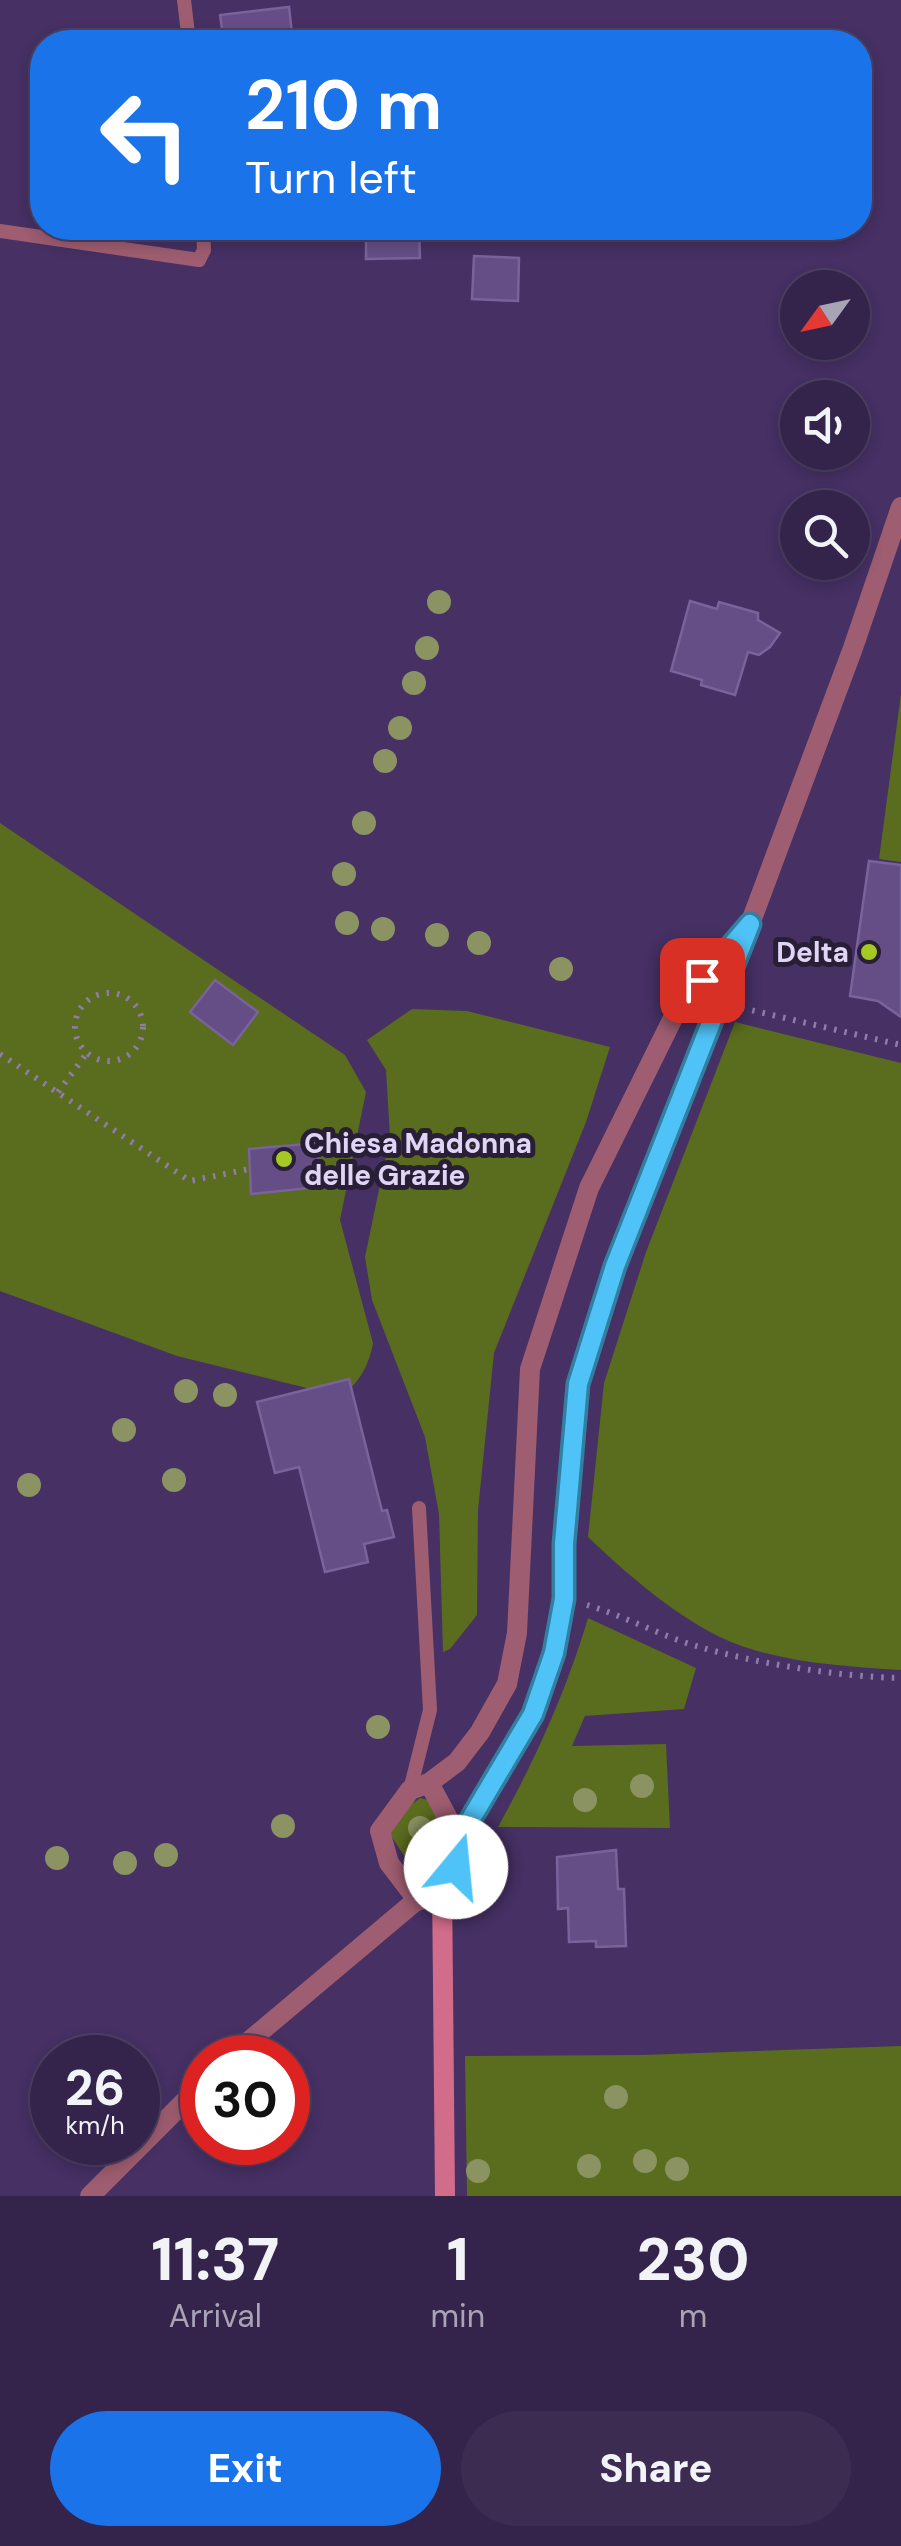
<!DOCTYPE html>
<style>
body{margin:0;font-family:"DM Sans",sans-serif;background:#3c2c52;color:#f1f3f6;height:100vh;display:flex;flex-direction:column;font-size:38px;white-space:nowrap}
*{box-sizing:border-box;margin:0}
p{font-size:32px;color:#a9a4b5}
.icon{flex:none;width:55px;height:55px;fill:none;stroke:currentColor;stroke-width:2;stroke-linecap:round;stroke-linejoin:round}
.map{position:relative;height:2196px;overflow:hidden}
.side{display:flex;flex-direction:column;background:#34244b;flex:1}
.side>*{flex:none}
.hud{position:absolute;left:30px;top:30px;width:842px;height:210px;border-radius:40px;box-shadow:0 5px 15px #0003,0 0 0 2px #4e4163;background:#1a73e8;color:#fff;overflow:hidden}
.needle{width:65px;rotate:237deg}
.controls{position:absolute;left:780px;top:270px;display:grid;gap:20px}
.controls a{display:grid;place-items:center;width:90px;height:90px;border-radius:50%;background:#34244b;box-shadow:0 5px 15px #0003,0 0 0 2px #4e4163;font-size:50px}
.speed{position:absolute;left:30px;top:2035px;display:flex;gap:20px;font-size:50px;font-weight:700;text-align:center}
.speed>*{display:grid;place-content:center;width:130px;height:130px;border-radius:50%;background:#34244b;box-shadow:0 5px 15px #0003,0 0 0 2px #4e4163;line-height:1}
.speed small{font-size:25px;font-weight:400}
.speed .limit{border:15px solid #d22;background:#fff;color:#111}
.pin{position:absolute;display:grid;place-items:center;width:85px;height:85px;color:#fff;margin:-42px;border-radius:20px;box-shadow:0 5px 15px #0006}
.me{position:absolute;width:110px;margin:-55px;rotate:17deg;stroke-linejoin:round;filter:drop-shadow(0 0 8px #0008)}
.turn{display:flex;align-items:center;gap:35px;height:210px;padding:0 50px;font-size:45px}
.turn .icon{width:130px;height:130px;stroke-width:2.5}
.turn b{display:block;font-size:70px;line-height:85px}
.eta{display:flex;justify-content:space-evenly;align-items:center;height:170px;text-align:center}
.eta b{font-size:60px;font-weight:800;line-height:70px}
.cta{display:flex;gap:20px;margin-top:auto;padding:20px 50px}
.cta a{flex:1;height:115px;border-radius:60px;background:#1a73e8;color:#fff;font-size:40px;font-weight:800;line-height:115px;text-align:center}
.cta a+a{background:#3c2c52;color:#f1f3f6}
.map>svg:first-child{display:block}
.green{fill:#5a6c1e}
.building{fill:#654e86;stroke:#79639b;stroke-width:2.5}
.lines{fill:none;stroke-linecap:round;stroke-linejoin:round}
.path{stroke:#8e7da8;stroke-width:6;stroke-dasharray:2.5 8;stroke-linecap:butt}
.lane{stroke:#9e5d70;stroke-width:14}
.street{stroke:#9e5d70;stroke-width:20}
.secondary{stroke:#d26c8b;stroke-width:20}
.tree{fill:#8a9361}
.route-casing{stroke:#337fa1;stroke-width:25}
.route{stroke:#4fc3f7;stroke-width:18}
.poi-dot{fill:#a5c823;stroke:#281e36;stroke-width:4}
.labels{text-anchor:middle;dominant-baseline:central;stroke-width:10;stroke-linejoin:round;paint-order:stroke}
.poi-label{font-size:28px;font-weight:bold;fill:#e0d5f5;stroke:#281e36;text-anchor:end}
</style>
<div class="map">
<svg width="901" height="2196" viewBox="0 0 901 2196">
<rect width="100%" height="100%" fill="#463064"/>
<g class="green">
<path d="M 901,694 L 901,862 L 879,859 Z"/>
<path d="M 0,823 L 345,1055 L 366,1092 L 340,1220 L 373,1343 C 370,1363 358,1387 339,1396 L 177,1356 L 0,1291 Z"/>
<path d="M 412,1009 L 467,1011 L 610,1047 L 586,1122 L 494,1353 L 478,1510 L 477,1615 L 450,1649 L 443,1652 L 439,1514 L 425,1437 L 372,1300 L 365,1257 L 390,1137 L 386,1070 L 367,1040 Z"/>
<path d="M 735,1022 L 901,1063 L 901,1670 C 853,1667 801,1664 754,1650 C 695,1634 632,1579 588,1537 L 604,1383 L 646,1252 Z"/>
<path d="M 588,1618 L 696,1668 L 684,1709 L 585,1716 L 572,1746 L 666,1744 L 670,1828 L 498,1827 C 535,1760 566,1692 588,1618 Z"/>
<path d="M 420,1798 L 428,1800 L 441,1820 L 444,1834 L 431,1852 L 408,1862 L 390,1834 L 392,1819 Z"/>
<path d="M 901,2046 L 901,2196 L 467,2196 L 465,2056 L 642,2055 Z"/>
</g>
<g class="building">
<path d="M 289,7 L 293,42 L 224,42 L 220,15 Z"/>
<path d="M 366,228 L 419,228 L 420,258 L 366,259 Z"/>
<path d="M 474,256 L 519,258 L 518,301 L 472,299 Z"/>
<path d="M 690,601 L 717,609 L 719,602 L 758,613 L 758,620 L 780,633 L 770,647 L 759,655 L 748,652 L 735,695 L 701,685 L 702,680 L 671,671 Z"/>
<path d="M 869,861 L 901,865 L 901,1017 L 878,1001 L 850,996 Z"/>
<path d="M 215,980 L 258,1012 L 233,1045 L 190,1012 Z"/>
<path d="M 317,1143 L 320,1187 L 251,1194 L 249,1149 Z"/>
<path d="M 349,1379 L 382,1511 L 387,1510 L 394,1537 L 364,1544 L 368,1562 L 325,1572 L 299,1467 L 275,1473 L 257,1402 Z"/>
<path d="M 616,1850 L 618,1889 L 624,1889 L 626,1946 L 596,1947 L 596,1941 L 569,1942 L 568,1908 L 558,1909 L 557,1857 Z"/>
</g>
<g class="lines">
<g class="path">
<circle cx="109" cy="1027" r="34"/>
<path d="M 742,1008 L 901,1045"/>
<path d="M 0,1054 L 190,1181 L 249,1169"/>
<path d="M 58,1092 L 87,1053"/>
<path d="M 587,1605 C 624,1616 659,1635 696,1646 C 754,1663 840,1677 901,1678"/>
</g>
<g class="lane">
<path d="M 184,0 L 189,42"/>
<path d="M 0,231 L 199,260 L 204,250 L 203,228"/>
<path d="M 410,1790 L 430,1710 L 419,1508"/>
</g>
<g class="street">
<path d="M 429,1783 L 459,1839"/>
<path d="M 418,1901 L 389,1863 L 380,1831 L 410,1790 L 429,1783 L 457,1762 L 480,1732 L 507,1684 L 517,1633 L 530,1369 L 589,1188 L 678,1008 L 737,939"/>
<path d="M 229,2058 L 456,1867 L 459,1839 L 533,1714 L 554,1653 L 564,1599 L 565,1544 L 578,1384 L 615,1266 L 750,924 L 853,648 L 901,507"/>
<path d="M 90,2196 L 202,2084"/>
</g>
<path class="secondary" d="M 442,1882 L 445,2196"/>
</g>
<g class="tree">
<circle cx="439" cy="602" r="12"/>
<circle cx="427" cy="648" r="12"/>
<circle cx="414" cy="683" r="12"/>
<circle cx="400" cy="728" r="12"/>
<circle cx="385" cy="761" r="12"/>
<circle cx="364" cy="823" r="12"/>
<circle cx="344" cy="874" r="12"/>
<circle cx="347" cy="923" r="12"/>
<circle cx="383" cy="929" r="12"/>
<circle cx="437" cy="935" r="12"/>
<circle cx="479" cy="943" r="12"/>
<circle cx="561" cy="969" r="12"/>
<circle cx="186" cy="1391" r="12"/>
<circle cx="225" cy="1395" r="12"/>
<circle cx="124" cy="1430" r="12"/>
<circle cx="174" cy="1480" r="12"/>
<circle cx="29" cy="1485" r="12"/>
<circle cx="378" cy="1727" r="12"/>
<circle cx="642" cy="1786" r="12"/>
<circle cx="585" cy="1800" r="12"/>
<circle cx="283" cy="1826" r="12"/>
<circle cx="420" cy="1828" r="12"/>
<circle cx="166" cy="1855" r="12"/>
<circle cx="57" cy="1858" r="12"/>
<circle cx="125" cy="1863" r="12"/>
<circle cx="616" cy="2097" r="12"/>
<circle cx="645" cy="2161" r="12"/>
<circle cx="589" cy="2166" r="12"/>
<circle cx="677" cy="2169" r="12"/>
<circle cx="478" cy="2171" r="12"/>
</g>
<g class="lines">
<g class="route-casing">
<path id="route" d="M 456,1867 L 459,1839 L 533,1714 L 554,1653 L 564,1599 L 564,1544 L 578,1384 L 615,1266 L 750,924 L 702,980"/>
</g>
<use href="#route" class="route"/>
</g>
<g class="poi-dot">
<circle cx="869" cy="952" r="10"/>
<circle cx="284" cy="1159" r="10"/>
</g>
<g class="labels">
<g class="poi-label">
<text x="849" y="952">Delta</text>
<text x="304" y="1143" text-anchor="start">Chiesa Madonna<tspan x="304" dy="32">delle Grazie</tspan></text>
</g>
</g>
</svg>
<div class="controls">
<a><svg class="needle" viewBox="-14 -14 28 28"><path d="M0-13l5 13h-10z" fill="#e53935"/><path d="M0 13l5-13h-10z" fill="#a9a4b5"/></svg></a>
<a><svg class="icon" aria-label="sound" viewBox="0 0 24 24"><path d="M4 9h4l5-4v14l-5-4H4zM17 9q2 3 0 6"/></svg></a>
<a><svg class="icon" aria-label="search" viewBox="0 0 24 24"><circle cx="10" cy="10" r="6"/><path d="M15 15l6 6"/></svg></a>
</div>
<div class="speed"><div>26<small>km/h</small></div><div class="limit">30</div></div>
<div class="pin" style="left:702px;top:980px;background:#d93025"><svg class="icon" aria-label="arrive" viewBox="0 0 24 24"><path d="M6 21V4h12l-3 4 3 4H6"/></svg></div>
<svg class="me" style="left:456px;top:1867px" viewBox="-20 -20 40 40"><circle r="19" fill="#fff"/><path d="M0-13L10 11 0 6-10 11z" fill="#4fc3f7"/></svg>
<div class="hud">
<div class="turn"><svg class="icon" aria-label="left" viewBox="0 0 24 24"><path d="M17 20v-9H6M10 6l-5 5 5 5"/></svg><div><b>210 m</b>Turn left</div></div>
</div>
</div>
<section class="side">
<div class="eta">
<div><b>11:37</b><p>Arrival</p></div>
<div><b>1</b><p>min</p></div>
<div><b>230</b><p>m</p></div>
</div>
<div class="cta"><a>Exit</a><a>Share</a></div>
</section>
